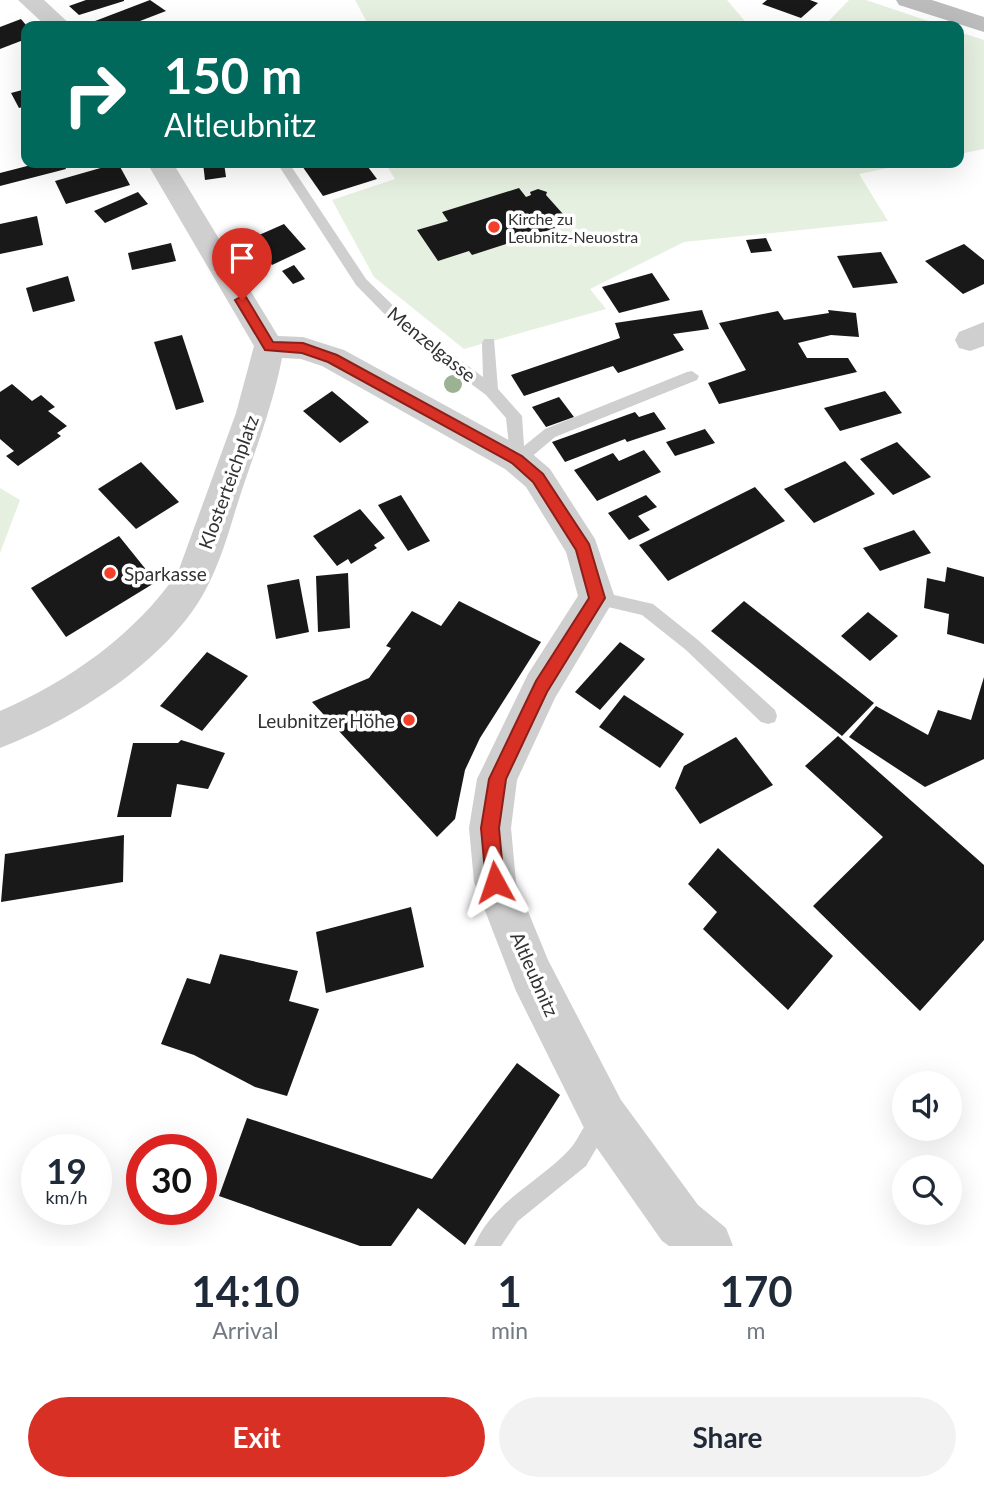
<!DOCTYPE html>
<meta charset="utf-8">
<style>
body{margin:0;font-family:Lato,sans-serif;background:#f2f2f3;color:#1f2937;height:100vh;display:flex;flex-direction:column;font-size:26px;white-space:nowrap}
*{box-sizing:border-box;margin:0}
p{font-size:23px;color:#747a83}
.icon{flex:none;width:38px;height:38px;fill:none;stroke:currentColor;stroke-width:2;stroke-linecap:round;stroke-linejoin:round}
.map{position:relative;height:1246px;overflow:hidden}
.drawer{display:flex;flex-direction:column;background:#fff;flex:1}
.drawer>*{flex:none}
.banner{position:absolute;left:21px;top:21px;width:943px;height:147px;border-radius:14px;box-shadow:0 7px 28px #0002;background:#00695c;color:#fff;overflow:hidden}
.fabs{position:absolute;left:892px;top:1071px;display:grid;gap:14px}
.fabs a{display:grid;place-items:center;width:70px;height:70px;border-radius:50%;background:#fff;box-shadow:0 7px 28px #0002;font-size:35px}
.speed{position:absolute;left:21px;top:1134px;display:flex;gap:14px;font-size:35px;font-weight:700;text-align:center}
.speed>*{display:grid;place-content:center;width:91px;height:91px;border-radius:50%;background:#fff;box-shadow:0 7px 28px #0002;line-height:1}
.speed small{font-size:18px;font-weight:400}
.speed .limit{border:10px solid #d22;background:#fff;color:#111}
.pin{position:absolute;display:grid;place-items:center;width:60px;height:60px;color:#fff;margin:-72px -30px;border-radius:50% 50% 50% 0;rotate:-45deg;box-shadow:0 0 7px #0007}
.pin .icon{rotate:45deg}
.me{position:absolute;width:77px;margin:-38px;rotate:355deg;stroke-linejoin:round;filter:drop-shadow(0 0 5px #0008)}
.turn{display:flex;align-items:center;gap:24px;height:147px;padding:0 28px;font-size:32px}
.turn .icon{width:91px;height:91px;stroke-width:2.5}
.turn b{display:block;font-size:49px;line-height:60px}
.eta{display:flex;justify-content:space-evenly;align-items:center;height:119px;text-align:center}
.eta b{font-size:42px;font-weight:700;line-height:49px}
.cta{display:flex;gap:14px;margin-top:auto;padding:14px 28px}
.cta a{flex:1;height:80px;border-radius:42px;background:#d93025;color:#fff;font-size:28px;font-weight:700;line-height:80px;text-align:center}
.cta a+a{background:#f2f2f3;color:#1f2937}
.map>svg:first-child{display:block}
.green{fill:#e6f0e0}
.building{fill:#191919}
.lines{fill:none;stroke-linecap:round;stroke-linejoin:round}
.lane{fill:#cfcfcf;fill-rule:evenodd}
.street{fill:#cfcfcf;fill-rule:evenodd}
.secondary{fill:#bcbcbc;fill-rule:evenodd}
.tree{fill:#9cb293}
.route{fill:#d93025;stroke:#8d1f18;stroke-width:2}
.poi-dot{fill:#f4402a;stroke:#fff;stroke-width:2.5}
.labels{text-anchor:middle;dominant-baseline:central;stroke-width:7;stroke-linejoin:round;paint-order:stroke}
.far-poi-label{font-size:16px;fill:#323232;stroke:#fff;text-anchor:start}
.street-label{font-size:19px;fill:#323232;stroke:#fff}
.poi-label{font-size:19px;fill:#323232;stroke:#fff;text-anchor:start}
</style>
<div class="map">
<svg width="984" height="1246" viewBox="0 0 984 1246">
<rect width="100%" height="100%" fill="#fff"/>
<g class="green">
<path d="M 355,0 L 727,0 L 749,26 L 369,26 Z"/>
<path d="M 849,0 L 866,0 L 943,26 L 824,26 Z"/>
<path d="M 959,32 L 984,40 L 984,149 L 959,154 Z"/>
<path d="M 385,163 L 913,163 L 859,174 L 888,221 L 684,242 L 590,289 L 606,309 L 464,349 L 374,277 L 332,200 L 395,179 Z"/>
<path d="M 0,488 L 20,500 L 0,553 Z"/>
</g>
<g class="building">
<path d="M 86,0 L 124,0 L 124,1 L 79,15 L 69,6 Z"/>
<path d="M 150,0 L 166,11 L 127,26 L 82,26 Z"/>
<path d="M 767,0 L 810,0 L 818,3 L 801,18 L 762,4 Z"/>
<path d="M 21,19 L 26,25 L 26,39 L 0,49 L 0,27 Z"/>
<path d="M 26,89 L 26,106 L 19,108 L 11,93 Z"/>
<path d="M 39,163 L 64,163 L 66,169 L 0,186 L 0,173 Z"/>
<path d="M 118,163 L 130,185 L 66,204 L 55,181 Z"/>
<path d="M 203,163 L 224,163 L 226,177 L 205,180 Z"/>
<path d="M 300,163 L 365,163 L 377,179 L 323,196 Z"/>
<path d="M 519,188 L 526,197 L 531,195 L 530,192 L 538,189 L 547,192 L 546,195 L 571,223 L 472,255 L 469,251 L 438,261 L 417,230 L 448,221 L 442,212 Z"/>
<path d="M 138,192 L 148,204 L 105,223 L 94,211 Z"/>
<path d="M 37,216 L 43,245 L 0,254 L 0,224 Z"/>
<path d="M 284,224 L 306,249 L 272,265 L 250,239 Z"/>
<path d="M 766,238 L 772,251 L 751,253 L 746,240 Z"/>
<path d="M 171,243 L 176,261 L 132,270 L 128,253 Z"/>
<path d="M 964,244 L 984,260 L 984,284 L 963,294 L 925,261 Z"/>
<path d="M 881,252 L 898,283 L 853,288 L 837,256 Z"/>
<path d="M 294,265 L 305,279 L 293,284 L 282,271 Z"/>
<path d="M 652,273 L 670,300 L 619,313 L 602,287 Z"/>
<path d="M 68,276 L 75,301 L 33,312 L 26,288 Z"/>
<path d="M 702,310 L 709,329 L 673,334 L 684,350 L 618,373 L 613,366 L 524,396 L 511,375 L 620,338 L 615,323 Z"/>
<path d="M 828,310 L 856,313 L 859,337 L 831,335 L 798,343 L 807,358 L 848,358 L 857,372 L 719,404 L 708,383 L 746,370 L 719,323 L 778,311 L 784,320 L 829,313 Z"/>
<path d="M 182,335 L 204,402 L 176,410 L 154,342 Z"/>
<path d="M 12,384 L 32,401 L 41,395 L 55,407 L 48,411 L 67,426 L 57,433 L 61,436 L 18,466 L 6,456 L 14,451 L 0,439 L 0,392 Z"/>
<path d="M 332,391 L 369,422 L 340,443 L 303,411 Z"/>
<path d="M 885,391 L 902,413 L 840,431 L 824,408 Z"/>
<path d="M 559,397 L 574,417 L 546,427 L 532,407 Z"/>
<path d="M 635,412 L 639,417 L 654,412 L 666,429 L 627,442 L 625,439 L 565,462 L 552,442 Z"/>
<path d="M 705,429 L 715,443 L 675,456 L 666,442 Z"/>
<path d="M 897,442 L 931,477 L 893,495 L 860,459 Z"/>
<path d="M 644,450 L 661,472 L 597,501 L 574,470 L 613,453 L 619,461 Z"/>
<path d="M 845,461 L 875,494 L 814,523 L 784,489 Z"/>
<path d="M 141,462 L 179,502 L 136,529 L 98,489 Z"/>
<path d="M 755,487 L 785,521 L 668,581 L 639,545 Z"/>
<path d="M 401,495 L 430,541 L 408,551 L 378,505 Z"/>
<path d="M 646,495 L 657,507 L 638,516 L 650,530 L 629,540 L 608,513 Z"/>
<path d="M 360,509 L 385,538 L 374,545 L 377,548 L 351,564 L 348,559 L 337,566 L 313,536 Z"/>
<path d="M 914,530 L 931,553 L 880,571 L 863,548 Z"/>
<path d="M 119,536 L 156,582 L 66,637 L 31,588 Z"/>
<path d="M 947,567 L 984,577 L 984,644 L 947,634 L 949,614 L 924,608 L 927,578 L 945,582 Z"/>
<path d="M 348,573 L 350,628 L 318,632 L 316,576 Z"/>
<path d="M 299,579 L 309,632 L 276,639 L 267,585 Z"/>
<path d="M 459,601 L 541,642 L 480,738 L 465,770 L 455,819 L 437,837 L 312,702 L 369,678 L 391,648 L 386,646 L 412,611 L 441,626 Z"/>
<path d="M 744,601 L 874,703 L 842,736 L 711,631 Z"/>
<path d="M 868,612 L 898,636 L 870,661 L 841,636 Z"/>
<path d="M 620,642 L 645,659 L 600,710 L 575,692 Z"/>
<path d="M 207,652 L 248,676 L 202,731 L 160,706 Z"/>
<path d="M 984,677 L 984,759 L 925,787 L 849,737 L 876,706 L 928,735 L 938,710 L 971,720 Z"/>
<path d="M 624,695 L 684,734 L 660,768 L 599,727 Z"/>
<path d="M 838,736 L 984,865 L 984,940 L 920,1011 L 813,906 L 883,837 L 805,766 Z"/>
<path d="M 736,737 L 773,785 L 700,824 L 675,788 L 684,766 Z"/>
<path d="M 181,740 L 225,753 L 208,789 L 177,784 L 171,817 L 117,817 L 133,743 L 178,743 Z"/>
<path d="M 124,835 L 123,882 L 1,902 L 5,854 Z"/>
<path d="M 718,848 L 833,956 L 788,1010 L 703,929 L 717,912 L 688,884 Z"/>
<path d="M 411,907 L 424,967 L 326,993 L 316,932 Z"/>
<path d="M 220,954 L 298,971 L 289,1001 L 319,1009 L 287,1096 L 255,1087 L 194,1055 L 161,1044 L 187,978 L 210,984 Z"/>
<path d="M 517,1063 L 560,1095 L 465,1245 L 418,1208 L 391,1246 L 360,1246 L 219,1196 L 247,1118 L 432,1179 Z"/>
</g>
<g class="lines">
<g class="lane">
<path d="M 277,163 L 289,163 L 366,279 L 414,326 L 483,377 L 482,343 L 484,339 L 494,339 L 498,389 L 522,416 L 524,446 L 545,429 L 687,372 L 692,371 L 699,376 L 697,380 L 555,437 L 523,464 L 511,464 L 506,418 L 486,395 L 404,334 L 356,285 Z"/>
<path d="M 597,591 L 653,604 L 698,640 L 775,710 L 777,716 L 775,722 L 768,724 L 761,722 L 686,650 L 642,615 L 591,603 L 588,598 L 591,593 Z"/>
<path d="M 602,1109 L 610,1112 L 613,1120 L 586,1166 L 518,1221 L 501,1246 L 474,1246 C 493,1201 537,1184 569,1150 C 581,1138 585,1116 602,1109 Z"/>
</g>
<g class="street">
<path d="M 18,0 L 44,0 L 72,26 L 46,26 Z"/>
<path d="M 147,163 L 173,163 L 278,336 L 303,337 L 344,350 L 529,451 L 550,469 L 595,539 L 615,598 L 555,698 L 517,780 L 511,828 L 516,882 L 548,960 L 621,1100 L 698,1205 L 726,1228 L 733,1246 L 669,1246 L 662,1241 L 587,1134 L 516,991 L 474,882 L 469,828 L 477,779 L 528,674 L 578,596 L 566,552 L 526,487 L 505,469 L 322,366 L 301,359 L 282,358 C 274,400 259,440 245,481 C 232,518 224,556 205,591 C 167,661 73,720 0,748 L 0,711 C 69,681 135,635 178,572 L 236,413 L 254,346 Z"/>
<path d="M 984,322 L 984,346 L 970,351 L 959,348 L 955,340 L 959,332 Z"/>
</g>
<path class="secondary" d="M 896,0 L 932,0 L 984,17 L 984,32 L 899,5 Z"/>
</g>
<circle class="tree" cx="453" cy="384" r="9"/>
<path class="route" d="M 242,296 L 246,297 L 273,342 L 303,343 L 337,355 L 522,456 L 543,474 L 589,544 L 605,598 L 547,692 L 506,779 L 499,828 L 504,882 L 502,888 L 495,891 L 489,888 L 486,882 L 481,828 L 489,779 L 536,681 L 589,598 L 576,550 L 533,482 L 512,463 L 328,362 L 302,353 L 265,350 L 235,300 Z"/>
<g class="poi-dot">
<circle cx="494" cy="227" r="7"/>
<circle cx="110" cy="573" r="7"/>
<circle cx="409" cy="720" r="7"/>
</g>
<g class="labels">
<g class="far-poi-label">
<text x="508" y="218">Kirche zu<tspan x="508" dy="18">Leubnitz-Neuostra</tspan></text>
</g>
<g class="street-label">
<text transform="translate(432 344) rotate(39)">Menzelgasse</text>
<text transform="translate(228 482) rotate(-70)">Klosterteichplatz</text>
<text transform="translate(535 974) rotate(66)">Altleubnitz</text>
</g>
<g class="poi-label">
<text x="124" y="573">Sparkasse</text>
<text x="395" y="720" text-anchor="end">Leubnitzer Höhe</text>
</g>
</g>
</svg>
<div class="fabs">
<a><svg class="icon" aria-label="sound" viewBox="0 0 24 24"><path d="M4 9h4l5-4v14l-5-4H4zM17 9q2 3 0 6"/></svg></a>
<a><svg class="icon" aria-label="search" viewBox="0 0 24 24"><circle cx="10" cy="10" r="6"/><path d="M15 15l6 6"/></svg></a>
</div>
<div class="speed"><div>19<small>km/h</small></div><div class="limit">30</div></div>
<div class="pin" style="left:242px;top:300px;background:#d93025"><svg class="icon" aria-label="arrive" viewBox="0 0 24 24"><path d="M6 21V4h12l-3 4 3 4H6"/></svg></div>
<svg class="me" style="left:495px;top:882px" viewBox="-20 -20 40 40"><path d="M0-17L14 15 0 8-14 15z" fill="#d93025" stroke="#fff" stroke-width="4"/></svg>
<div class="banner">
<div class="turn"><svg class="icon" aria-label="right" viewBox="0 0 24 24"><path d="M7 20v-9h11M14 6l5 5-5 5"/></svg><div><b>150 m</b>Altleubnitz</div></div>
</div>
</div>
<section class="drawer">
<div class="eta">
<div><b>14:10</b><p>Arrival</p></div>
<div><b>1</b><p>min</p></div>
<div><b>170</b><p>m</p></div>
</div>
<div class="cta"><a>Exit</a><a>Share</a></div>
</section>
